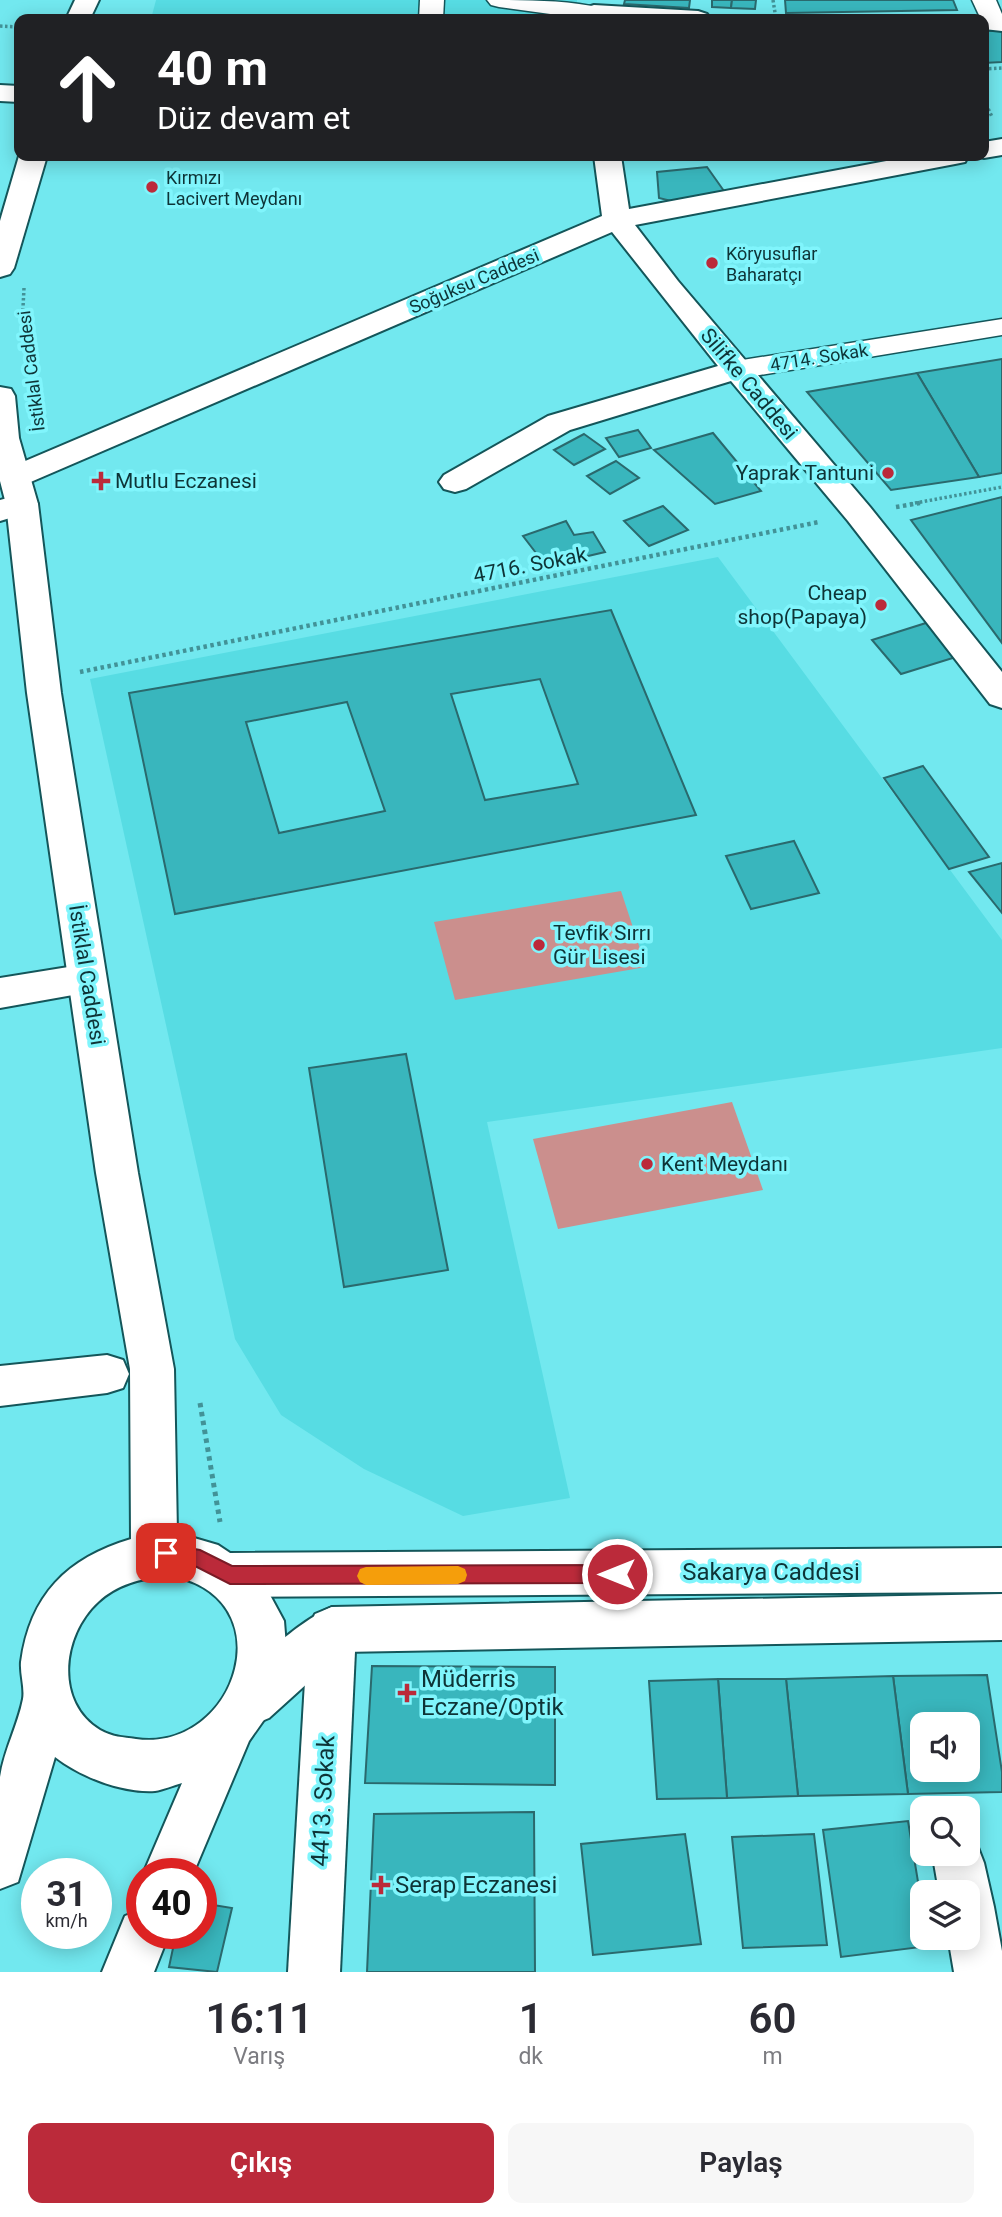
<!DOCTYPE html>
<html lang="tr">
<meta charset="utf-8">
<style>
body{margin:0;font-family:Roboto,sans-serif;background:#f7f7f7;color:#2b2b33;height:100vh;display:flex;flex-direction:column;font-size:26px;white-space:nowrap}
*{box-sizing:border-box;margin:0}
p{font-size:23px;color:#7c7c81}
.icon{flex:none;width:38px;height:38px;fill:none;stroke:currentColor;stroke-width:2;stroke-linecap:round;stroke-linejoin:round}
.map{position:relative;height:1972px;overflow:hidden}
.side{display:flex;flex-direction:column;background:#fff;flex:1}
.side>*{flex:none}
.banner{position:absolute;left:14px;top:14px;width:975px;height:147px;border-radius:14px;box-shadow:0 4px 18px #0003;background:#202124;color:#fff;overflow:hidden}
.controls{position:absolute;left:910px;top:1712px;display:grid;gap:14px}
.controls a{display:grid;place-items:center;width:70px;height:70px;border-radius:14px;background:#fff;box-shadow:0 4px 18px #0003;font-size:35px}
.speed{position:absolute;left:21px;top:1858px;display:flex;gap:14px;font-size:35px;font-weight:700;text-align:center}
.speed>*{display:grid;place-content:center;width:91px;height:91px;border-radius:50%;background:#fff;box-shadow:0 4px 18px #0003;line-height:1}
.speed small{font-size:18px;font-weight:400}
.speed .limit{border:10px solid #d22;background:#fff;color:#111}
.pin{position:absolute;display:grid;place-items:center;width:60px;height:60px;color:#fff;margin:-30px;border-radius:14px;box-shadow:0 4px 10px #0006}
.me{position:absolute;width:77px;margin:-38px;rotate:270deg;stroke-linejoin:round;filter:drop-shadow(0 0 5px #0008)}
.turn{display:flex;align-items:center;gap:24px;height:147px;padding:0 28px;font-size:32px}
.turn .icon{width:91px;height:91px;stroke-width:2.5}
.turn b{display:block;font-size:49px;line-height:60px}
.eta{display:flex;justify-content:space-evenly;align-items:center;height:119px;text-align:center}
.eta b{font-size:42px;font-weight:600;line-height:49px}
.action{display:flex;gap:14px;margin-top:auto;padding:14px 28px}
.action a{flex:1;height:80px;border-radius:14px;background:#bb2a3a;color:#fff;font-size:28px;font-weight:600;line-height:80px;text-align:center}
.action a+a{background:#f7f7f7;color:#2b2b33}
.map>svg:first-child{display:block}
.built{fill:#57dce3}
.green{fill:#cb8f8d}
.building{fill:#39b6bd;stroke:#2a696d;stroke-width:2;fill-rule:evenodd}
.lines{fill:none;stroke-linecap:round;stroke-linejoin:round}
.pedestrian-casing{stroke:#14565a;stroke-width:3}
.minor-casing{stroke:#14565a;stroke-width:4}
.tertiary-casing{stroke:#14565a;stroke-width:4}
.secondary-casing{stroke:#14565a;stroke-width:4}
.path-far2{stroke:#429297;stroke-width:3.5;stroke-dasharray:2.5 2.5;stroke-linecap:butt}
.path-far1{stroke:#429297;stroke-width:4.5;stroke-dasharray:3.5 3.5;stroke-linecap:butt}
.path{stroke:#429297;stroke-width:5;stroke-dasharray:4.5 4.5;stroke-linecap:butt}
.pedestrian{fill:#fff;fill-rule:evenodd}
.minor{fill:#fff;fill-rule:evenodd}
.tertiary{fill:#fff;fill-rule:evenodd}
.secondary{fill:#fff;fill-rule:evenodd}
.route{fill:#bb2a3a;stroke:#7a1b26;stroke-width:2}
.slow{fill:#f59e0b}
.poi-dot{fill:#bb2a3a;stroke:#80f5fc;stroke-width:2.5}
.labels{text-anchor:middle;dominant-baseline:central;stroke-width:7;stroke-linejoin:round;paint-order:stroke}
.far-poi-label{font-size:18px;fill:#0e3437;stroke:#80f5fc;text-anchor:start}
.far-street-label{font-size:18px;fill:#0e3437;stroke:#80f5fc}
.street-label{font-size:21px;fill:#0e3437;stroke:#80f5fc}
.poi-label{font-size:21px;fill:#0e3437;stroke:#80f5fc;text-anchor:start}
.near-street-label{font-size:24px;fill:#0e3437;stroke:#80f5fc}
.near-poi-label{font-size:24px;fill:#0e3437;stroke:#80f5fc;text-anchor:start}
</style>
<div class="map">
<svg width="1002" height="1972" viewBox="0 0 1002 1972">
<rect width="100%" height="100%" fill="#72e8ef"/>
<g class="built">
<path d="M 156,0 L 577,0 L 576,19 L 151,19 Z"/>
<path d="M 718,557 L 1002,940 L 1002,1048 L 487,1122 L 570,1498 L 463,1516 L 364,1469 L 281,1415 L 235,1339 L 90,679 Z"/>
</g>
<g class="green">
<path d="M 621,891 L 646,967 L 455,1000 L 434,922 Z"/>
<path d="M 732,1102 L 763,1190 L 558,1229 L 533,1139 Z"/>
</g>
<g class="building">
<path d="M 625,0 L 690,0 L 689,8 L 624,4 Z"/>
<path d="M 712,0 L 732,0 L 731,8 L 712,7 Z"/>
<path d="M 732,0 L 756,0 L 755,9 L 731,8 Z"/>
<path d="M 785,0 L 953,0 L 957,10 L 786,13 Z"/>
<path d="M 1002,30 L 1002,62 L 984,63 L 984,31 Z"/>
<path d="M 707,167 L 724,191 L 671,201 L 659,198 L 657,172 Z"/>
<path d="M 1002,359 L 1002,473 L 979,477 L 917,373 Z"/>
<path d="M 917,373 L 979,477 L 891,490 L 807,392 Z"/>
<path d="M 638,430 L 651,448 L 619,457 L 606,438 Z"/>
<path d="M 713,433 L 761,491 L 715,504 L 654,450 Z"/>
<path d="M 584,434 L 605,449 L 574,465 L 554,450 Z"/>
<path d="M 616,461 L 639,478 L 610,494 L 587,476 Z"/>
<path d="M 1002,497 L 1002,643 L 911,520 Z"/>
<path d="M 663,506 L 688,530 L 649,546 L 624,521 Z"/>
<path d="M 566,521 L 574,535 L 593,532 L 605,552 L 546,566 L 523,536 Z"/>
<path d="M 611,610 L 696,815 L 175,914 L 129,693 ZM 540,679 L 578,784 L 485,800 L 451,694 ZM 347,702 L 385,811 L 279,833 L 246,722 Z"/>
<path d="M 926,623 L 956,657 L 901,674 L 872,640 Z"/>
<path d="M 923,766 L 989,857 L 949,869 L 884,778 Z"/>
<path d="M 794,841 L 819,893 L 751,909 L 726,856 Z"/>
<path d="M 1002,863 L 1002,913 L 969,872 Z"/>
<path d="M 406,1054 L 448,1270 L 344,1287 L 309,1068 Z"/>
<path d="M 372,1666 L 555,1667 L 555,1785 L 365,1783 Z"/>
<path d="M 987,1675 L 1002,1772 L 1002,1792 L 908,1794 L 893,1676 ZM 922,1724 L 968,1724 L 968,1769 L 922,1769 Z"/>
<path d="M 893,1676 L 908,1794 L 798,1796 L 786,1679 Z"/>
<path d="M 718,1679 L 786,1679 L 798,1796 L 727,1798 Z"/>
<path d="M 718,1679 L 727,1798 L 657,1799 L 649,1681 Z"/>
<path d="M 534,1812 L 535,1972 L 367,1972 L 374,1814 Z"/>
<path d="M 908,1821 L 922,1906 L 922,1937 L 928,1937 L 929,1946 L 841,1957 L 823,1830 Z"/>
<path d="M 685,1834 L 701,1944 L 593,1955 L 581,1844 Z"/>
<path d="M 814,1834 L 827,1945 L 743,1948 L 732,1837 Z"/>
<path d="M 201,1903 L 232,1908 L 217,1972 L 169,1967 L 176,1934 L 201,1934 Z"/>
</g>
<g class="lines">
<g class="pedestrian-casing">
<g id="pedestrian">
<path d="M 420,0 L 444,0 L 443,19 L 419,19 Z"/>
<path d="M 487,0 C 526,0 565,0 602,8 L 606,13 L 602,18 L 587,19 L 499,7 L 491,5 Z"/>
<path d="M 972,0 L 996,0 L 1002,14 L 1002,28 L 985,28 Z"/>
<path d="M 1002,319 L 1002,335 L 736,379 L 726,376 L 722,370 L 726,364 L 736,361 Z"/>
</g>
</g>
<g class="minor-casing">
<g id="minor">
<path d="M 594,5 L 698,11 L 707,14 L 711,19 L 585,18 L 581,13 L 585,8 Z"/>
<path d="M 984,14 L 1002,15 L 1002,31 L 984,29 L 984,19 L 973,19 Z"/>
<path d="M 1002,139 L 1002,155 L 984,158 L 975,156 L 984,156 L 984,142 Z"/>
<path d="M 594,156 L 621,156 L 629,209 L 913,156 L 968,156 L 965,162 L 955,164 L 635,225 L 678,281 L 870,507 L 1002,672 L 1002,708 L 990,704 L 848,521 L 731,381 L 570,430 L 466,489 L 455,492 L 444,489 L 439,482 L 444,475 L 548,416 L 718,366 L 612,232 L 26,484 L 15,487 L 4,484 L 0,478 L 4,470 L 602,216 Z"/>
<path d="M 22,494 L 33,497 L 38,504 L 33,511 L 0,521 L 0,500 Z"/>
<path d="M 87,964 L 101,968 L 106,979 L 101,990 L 0,1008 L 0,978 Z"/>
<path d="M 107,1355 L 123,1360 L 129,1374 L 123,1388 L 107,1393 L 0,1406 L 0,1366 Z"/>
<path d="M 332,1607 L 349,1614 L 356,1630 L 340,1972 L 288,1972 L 308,1630 L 315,1614 Z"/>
<path d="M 968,1841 L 977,1845 L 984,1863 L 994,1907 L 1002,1951 L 1002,1972 L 954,1972 L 948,1937 L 968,1937 L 968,1892 L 939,1892 L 934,1863 L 938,1853 L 968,1853 Z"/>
</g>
</g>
<g class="tertiary-casing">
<g id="tertiary">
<path d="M 0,85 L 19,86 L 19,102 L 0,101 Z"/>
<path d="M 1002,1548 L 1002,1592 L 230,1597 L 214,1591 L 207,1575 L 214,1559 L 230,1553 Z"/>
<path d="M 1002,1594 L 1002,1640 L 342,1652 L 269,1718 L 252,1725 L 235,1718 L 228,1701 C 240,1671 302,1619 332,1607 Z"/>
</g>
</g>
<g class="secondary-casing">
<g id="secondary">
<path d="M 75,0 L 99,0 L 90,19 L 66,19 Z"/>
<path d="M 19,156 L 47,156 L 14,268 L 10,274 L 0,277 L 0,221 Z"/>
<path d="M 0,387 L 11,389 L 15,396 L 19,438 L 38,504 L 61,693 L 138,1173 L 174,1369 L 177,1533 L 218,1545 L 257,1571 L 284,1621 L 287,1659 L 268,1714 L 249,1741 L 193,1874 L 143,1874 L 182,1783 C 174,1785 163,1790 155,1791 C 122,1793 81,1777 55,1757 L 18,1882 L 0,1889 C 0,1854 0,1810 0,1777 C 4,1750 18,1725 23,1699 C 25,1688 20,1674 21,1662 C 30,1595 67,1558 131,1539 L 130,1369 L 96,1173 L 27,693 L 6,504 L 0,481 ZM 166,1575 C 288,1593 238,1753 136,1739 C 123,1737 112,1737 100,1730 C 54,1702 62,1635 98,1602 C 117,1584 141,1579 166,1575 Z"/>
<path d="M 142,1909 L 142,1934 L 169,1934 L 154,1972 L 102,1972 L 125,1916 Z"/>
</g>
</g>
<g class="path-far2">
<path d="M 773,0 L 776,19"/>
<path d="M 0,26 L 19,27"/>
<path d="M 984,69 L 1002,68"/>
<path d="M 984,100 L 992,117"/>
<path d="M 24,288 L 22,327 L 30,377"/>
<path d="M 910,504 L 1002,487"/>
</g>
<g class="path-far1">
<path d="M 896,507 L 920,503"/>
<path d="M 80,672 L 819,522"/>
</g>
<path class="path" d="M 200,1403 L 220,1522"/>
<use href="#pedestrian" class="pedestrian"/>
<use href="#minor" class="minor"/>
<use href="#tertiary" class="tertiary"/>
<use href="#secondary" class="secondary"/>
</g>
<path class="route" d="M 166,1544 L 200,1550 L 232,1566 L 617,1565 L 624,1567 L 627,1574 L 624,1580 L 617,1583 L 230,1584 L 197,1567 L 159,1559 L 156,1553 L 159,1547 Z"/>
<path class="slow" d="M 458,1566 L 465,1569 L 467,1575 L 465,1581 L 458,1584 L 366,1585 L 360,1582 L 357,1576 L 360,1569 L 366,1567 Z"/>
<g class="poi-dot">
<circle cx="152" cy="187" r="7"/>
<circle cx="712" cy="263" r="7"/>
<circle cx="888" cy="473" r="7"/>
<path d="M97.5 470.5h7v7h7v7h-7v7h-7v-7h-7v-7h7z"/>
<circle cx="881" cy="605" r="7"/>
<circle cx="539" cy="945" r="7"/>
<circle cx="647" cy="1164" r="7"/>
<path d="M403.5 1682.5h7v7h7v7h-7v7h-7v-7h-7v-7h7z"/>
<path d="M377.5 1874.5h7v7h7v7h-7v7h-7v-7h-7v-7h7z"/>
</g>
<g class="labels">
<g class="far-poi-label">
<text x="166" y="177">Kırmızı<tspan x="166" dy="21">Lacivert Meydanı</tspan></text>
<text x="726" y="253">Köryusuflar<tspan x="726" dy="21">Baharatçı</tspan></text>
</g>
<g class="far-street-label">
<text transform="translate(474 281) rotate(-23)">Soğuksu Caddesi</text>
<text transform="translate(819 357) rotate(-9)">4714. Sokak</text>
<text transform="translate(31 371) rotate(-97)">İstiklal Caddesi</text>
</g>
<g class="street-label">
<text transform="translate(749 384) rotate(50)">Silifke Caddesi</text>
<text transform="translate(530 565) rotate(-11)">4716. Sokak</text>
<text transform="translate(87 975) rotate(81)">İstiklal Caddesi</text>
</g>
<g class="poi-label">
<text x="874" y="473" text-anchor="end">Yaprak Tantuni</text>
<text x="115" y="481">Mutlu Eczanesi</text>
<text x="867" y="593" text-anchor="end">Cheap<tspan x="867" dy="24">shop(Papaya)</tspan></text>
<text x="553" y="933">Tevfik Sırrı<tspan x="553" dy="24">Gür Lisesi</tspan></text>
<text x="661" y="1164">Kent Meydanı</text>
</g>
<g class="near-street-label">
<text x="771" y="1572">Sakarya Caddesi</text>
<text transform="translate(323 1801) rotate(-87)">4413. Sokak</text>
</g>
<g class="near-poi-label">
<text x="421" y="1679">Müderris<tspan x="421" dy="28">Eczane/Optik</tspan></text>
<text x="395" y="1885">Serap Eczanesi</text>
</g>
</g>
</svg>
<div class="controls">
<a><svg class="icon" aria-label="sound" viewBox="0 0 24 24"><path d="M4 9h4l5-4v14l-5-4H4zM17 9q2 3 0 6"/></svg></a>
<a><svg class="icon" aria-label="search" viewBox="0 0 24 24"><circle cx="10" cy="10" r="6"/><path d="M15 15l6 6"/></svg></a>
<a><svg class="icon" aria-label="layers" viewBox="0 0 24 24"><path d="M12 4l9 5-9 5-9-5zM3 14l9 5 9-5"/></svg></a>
</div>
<div class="speed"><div>31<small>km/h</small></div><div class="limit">40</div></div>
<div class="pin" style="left:166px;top:1553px;background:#d93025"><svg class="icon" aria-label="arrive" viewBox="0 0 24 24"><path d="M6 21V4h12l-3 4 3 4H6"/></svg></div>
<svg class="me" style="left:617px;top:1574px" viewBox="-20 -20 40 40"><circle r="17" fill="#bb2a3a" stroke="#fff" stroke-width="3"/><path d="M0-11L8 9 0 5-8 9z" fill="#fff"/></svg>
<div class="banner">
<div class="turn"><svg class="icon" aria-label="ahead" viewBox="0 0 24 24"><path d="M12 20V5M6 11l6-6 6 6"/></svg><div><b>40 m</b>Düz devam et</div></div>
</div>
</div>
<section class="side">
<div class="eta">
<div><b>16:11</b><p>Varış</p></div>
<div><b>1</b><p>dk</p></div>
<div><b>60</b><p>m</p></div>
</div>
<div class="action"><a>Çıkış</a><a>Paylaş</a></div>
</section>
